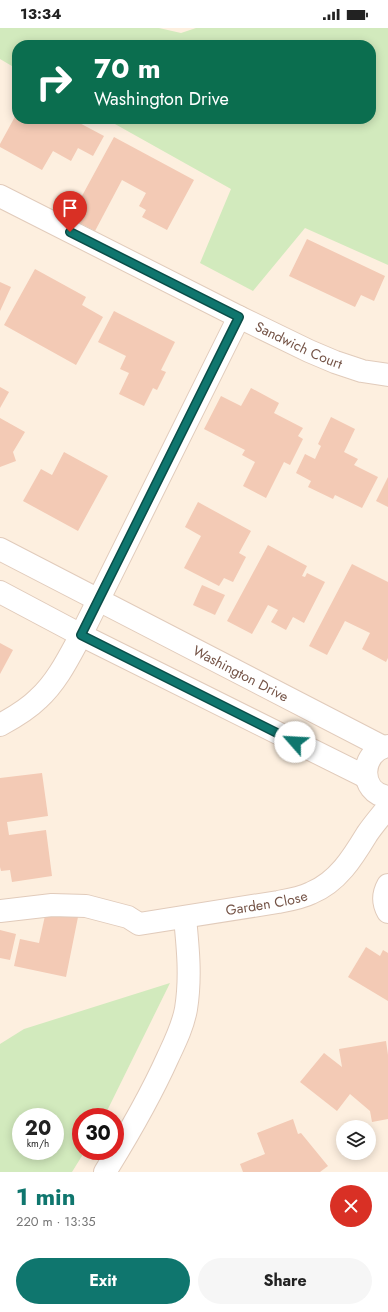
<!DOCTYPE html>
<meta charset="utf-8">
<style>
body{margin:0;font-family:Jost,sans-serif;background:#f6f6f6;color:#222;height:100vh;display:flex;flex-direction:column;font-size:15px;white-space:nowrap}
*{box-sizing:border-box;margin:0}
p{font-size:13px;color:#767676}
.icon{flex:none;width:22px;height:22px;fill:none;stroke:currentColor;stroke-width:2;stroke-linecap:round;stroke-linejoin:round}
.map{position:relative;height:1144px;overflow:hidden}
.panel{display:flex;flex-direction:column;background:#fff;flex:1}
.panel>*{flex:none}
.top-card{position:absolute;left:12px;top:12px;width:364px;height:84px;border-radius:16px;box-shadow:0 2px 10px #0003;background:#0b6e4f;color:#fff;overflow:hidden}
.fabs{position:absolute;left:336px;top:1092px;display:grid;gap:8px}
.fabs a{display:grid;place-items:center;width:40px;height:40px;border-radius:50%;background:#fff;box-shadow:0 2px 10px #0003;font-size:20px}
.speed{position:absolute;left:12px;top:1080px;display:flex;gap:8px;font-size:20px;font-weight:700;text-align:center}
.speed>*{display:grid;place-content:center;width:52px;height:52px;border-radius:50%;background:#fff;box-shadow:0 2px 10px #0003;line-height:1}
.speed small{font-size:10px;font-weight:400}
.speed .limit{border:6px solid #d22;background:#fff;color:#111}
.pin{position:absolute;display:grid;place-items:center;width:34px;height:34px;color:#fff;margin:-41px -17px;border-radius:50% 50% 50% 0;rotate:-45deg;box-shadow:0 0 4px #0007}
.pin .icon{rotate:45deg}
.me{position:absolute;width:44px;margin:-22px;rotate:296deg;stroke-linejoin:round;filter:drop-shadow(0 0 3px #0008)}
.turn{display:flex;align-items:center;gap:14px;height:84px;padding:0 16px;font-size:18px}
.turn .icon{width:52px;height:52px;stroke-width:2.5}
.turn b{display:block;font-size:28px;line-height:34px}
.round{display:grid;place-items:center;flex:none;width:42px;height:42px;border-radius:21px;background:#f6f6f6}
.head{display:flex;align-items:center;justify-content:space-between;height:68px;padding:0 16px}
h1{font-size:24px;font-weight:700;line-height:30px;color:#0f766e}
.button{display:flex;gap:8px;margin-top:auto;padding:8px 16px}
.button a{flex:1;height:46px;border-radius:24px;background:#0f766e;color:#fff;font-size:16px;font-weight:700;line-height:46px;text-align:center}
.button a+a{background:#f6f6f6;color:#222}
.status{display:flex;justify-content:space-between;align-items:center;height:28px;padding:0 20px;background:#fff;direction:ltr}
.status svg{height:11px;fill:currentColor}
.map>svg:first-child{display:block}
.green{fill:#d2eabd;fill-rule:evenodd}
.building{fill:#f3cab5}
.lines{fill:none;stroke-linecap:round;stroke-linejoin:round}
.minor-casing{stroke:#e1cbbb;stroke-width:24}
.minor{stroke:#fff;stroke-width:22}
.route-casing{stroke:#0a4d48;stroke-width:10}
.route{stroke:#0f766e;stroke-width:7}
.labels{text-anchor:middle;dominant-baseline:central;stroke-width:3.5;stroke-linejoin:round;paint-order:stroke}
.street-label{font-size:14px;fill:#745346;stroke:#fff3e6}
</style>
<div class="status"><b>13:34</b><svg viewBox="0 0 49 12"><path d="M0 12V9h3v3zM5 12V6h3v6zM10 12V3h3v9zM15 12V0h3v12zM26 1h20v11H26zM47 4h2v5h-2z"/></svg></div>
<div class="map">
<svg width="388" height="1144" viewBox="0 0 388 1144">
<rect width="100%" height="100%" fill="#fdefdf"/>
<g class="green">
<path d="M 0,0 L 159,0 L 181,5 L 196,0 L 388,0 L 388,237 L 305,200 L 253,263 L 200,235 L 231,161 L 106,91 L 371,91 L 371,17 L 17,17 L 17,41 L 0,31 Z"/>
<path d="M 170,955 L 104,1089 L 81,1089 L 81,1123 L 85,1123 L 72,1144 L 0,1144 L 0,1016 L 24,1001 ZM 21,1089 L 55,1089 L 55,1123 L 21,1123 Z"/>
</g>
<g class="building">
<path d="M 17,85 L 17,91 L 72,91 L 104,108 L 93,128 L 78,120 L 71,133 L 53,123 L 42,142 L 0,119 L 0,116 Z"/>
<path d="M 114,109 L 194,152 L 167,202 L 142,189 L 146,182 L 139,178 L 146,165 L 122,152 L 95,203 L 70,190 Z"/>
<path d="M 307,211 L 385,248 L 374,273 L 361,267 L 355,279 L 289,248 Z"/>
<path d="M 35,241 L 86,269 L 82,277 L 103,289 L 76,337 L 4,297 Z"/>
<path d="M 0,254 L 11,259 L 0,283 Z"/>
<path d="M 114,283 L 175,314 L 161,342 L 166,344 L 157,362 L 153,360 L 144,378 L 119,366 L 129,345 L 120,341 L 126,328 L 98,314 Z"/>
<path d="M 0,359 L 9,364 L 0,380 Z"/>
<path d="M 251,360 L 279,375 L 274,385 L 303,400 L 298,408 L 303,411 L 290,437 L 284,434 L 266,470 L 243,458 L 255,434 L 242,427 L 245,422 L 204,401 L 221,368 L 241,378 Z"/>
<path d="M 331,389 L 355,401 L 344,424 L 358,431 L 354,437 L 378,449 L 362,480 L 335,467 L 333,471 L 308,459 L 311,453 L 296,445 L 305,426 L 315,431 L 321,418 L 318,416 Z"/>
<path d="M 0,390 L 25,404 L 13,424 L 16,433 L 0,439 Z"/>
<path d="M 64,424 L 108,448 L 78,503 L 23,473 L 41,441 L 52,447 Z"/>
<path d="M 388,449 L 388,479 L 376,473 Z"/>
<path d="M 198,474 L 251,503 L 239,525 L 246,529 L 233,554 L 224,550 L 219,558 L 184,540 L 201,508 L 185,499 Z"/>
<path d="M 268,517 L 307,538 L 302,548 L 305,549 L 307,545 L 325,554 L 304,595 L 293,589 L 286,602 L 271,594 L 278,582 L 268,577 L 252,606 L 227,593 Z"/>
<path d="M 352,536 L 388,554 L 388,630 L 386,634 L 362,621 L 370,605 L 345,593 L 327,627 L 309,618 Z"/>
<path d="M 202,557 L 225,567 L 215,587 L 193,577 Z"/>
<path d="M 0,615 L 13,622 L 0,646 Z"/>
<path d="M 42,745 L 48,788 L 7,794 L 9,807 L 46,802 L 52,848 L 12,854 L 10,842 L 1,843 L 0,839 L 0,750 Z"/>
<path d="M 46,883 L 78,889 L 66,949 L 14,938 L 20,911 L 39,915 Z"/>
<path d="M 0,902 L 16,906 L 10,932 L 0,930 Z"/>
<path d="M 366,919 L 380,928 L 383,922 L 388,925 L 388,973 L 348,949 Z"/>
<path d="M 386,1013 L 388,1027 L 388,1091 L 372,1094 L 370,1083 L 350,1066 L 337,1083 L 300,1054 L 324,1025 L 342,1039 L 339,1021 Z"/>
<path d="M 293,1091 L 298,1106 L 301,1105 L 328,1138 L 320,1144 L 243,1144 L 240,1136 L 265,1126 L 257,1105 Z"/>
</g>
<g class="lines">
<g class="minor-casing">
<g id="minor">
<path id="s1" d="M 0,168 L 239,289 L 309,323 L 335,334 L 362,343 L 388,347"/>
<path id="s2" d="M 0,521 L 383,719"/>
<path d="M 0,564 L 81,607 L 366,749"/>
<path d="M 0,697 C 13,690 27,682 38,671 C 57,654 69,629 81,607 L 239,289"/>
<path d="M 388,718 C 360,723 358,765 388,769"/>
<path d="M 388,857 C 383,866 383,875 388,884"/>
<path id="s3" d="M 0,883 L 52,877 L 86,878 L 128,889 L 139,896 L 278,874 C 289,872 301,870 311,865 C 338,854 353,829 367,806 C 373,797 381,788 388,779"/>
<path d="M 105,1144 C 128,1107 150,1069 168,1029 C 175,1014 183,998 186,981 C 191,950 188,920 185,890"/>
</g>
</g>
<use href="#minor" class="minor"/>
</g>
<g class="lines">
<g class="route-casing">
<path id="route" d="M 70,204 L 239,289 L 81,607 L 295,714"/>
</g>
<use href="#route" class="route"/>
</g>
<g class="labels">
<g class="street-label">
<text stroke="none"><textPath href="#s1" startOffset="334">Sandwich Court</textPath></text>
<text stroke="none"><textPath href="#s2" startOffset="271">Washington Drive</textPath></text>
<text stroke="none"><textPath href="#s3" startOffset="272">Garden Close</textPath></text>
</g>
</g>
</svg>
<div class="fabs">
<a><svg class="icon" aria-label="layers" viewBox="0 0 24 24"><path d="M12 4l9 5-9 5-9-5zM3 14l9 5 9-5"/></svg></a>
</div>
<div class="speed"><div>20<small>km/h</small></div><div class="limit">30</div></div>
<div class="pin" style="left:70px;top:204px;background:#d93025"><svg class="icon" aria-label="arrive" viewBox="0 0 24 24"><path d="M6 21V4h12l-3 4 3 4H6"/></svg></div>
<svg class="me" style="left:295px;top:714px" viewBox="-20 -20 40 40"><circle r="19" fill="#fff"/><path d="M0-13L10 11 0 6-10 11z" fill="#0f766e"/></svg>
<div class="top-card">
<div class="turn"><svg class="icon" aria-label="right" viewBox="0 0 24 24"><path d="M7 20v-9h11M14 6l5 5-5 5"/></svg><div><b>70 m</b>Washington Drive</div></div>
</div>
</div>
<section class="panel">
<div class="head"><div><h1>1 min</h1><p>220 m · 13:35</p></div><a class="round" style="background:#d93025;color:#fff"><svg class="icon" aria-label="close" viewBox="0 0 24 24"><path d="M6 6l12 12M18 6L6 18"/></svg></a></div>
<div class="button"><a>Exit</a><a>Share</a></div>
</section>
